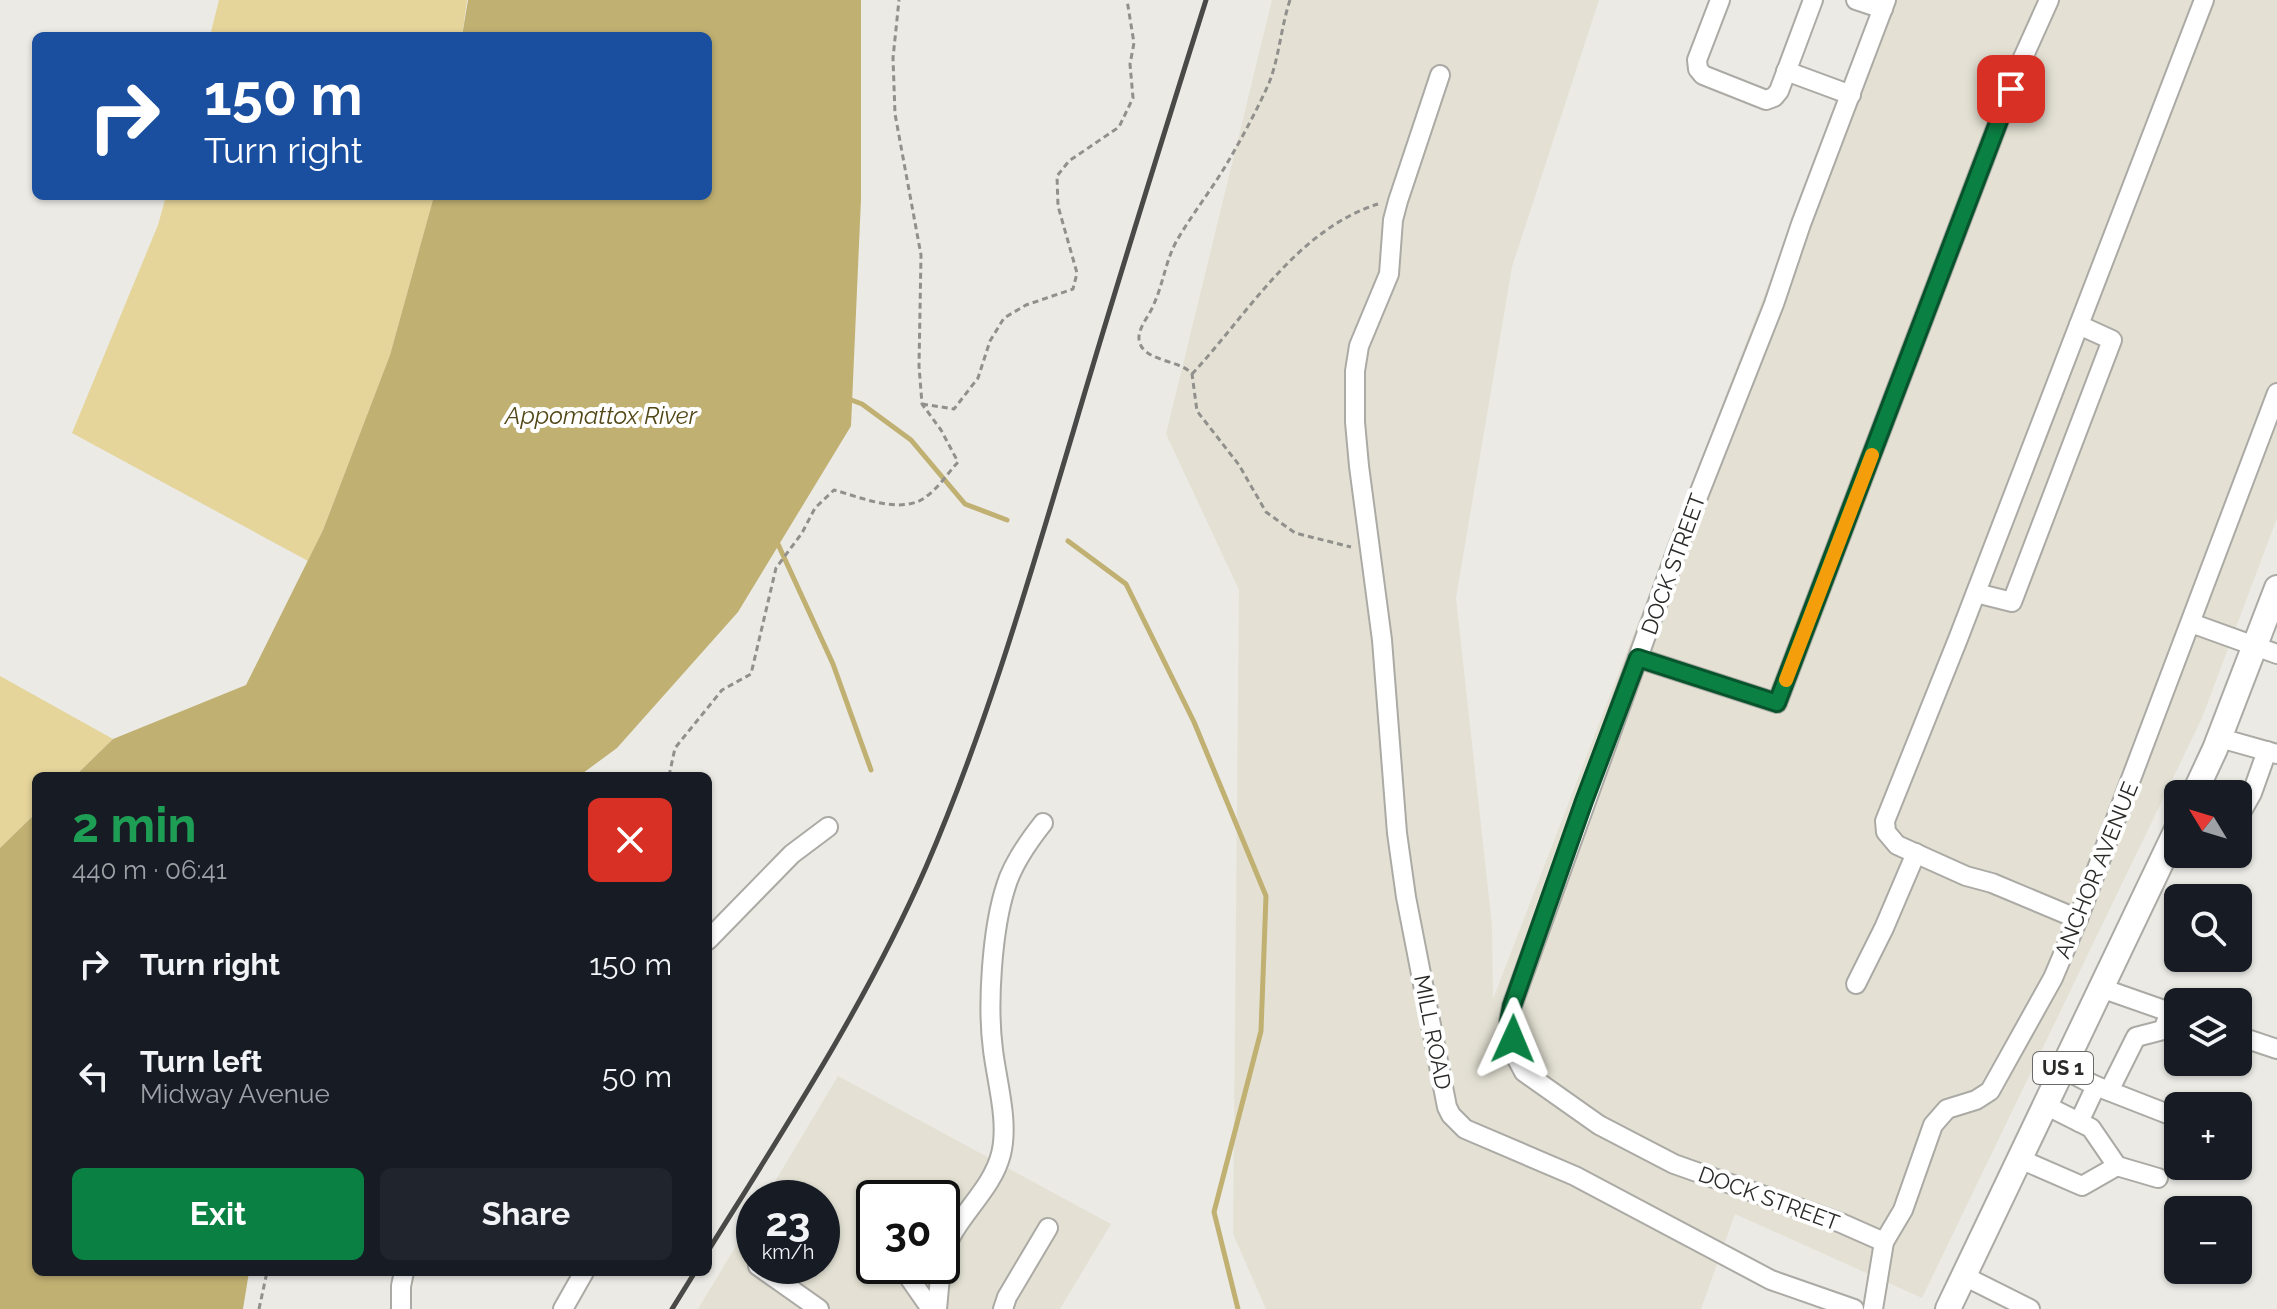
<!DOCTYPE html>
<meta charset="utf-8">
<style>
body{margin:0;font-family:Raleway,sans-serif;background:#20242c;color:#f1f3f6;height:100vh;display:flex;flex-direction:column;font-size:30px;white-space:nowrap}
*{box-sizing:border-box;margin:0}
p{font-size:26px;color:#9ea1a6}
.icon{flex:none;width:44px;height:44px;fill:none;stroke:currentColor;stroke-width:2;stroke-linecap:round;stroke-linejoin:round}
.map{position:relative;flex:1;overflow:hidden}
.drawer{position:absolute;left:32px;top:772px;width:680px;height:504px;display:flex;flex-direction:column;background:#171b24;border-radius:12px;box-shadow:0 2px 6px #0004}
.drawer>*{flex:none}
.guide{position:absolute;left:32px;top:32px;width:680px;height:168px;border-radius:12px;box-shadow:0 2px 6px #0004;background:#1a4fa0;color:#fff;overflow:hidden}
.needle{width:52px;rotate:308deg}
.tools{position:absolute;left:2164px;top:780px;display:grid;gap:16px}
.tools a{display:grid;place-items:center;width:88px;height:88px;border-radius:12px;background:#171b24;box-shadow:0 2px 6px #0004;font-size:40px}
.speed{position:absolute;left:736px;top:1180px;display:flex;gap:16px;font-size:40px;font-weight:700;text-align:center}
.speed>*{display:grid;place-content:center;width:104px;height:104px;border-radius:50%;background:#171b24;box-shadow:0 2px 6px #0004;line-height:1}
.speed small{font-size:20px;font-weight:400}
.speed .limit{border:4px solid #111;border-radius:12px;background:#fff;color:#111}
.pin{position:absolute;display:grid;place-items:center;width:68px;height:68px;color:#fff;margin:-34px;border-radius:16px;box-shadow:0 4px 12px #0006}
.me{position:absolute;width:88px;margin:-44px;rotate:1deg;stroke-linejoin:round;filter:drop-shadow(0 0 6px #0008)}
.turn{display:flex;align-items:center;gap:28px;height:168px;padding:0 40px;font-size:36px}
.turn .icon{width:104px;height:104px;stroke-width:2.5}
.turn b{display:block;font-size:56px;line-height:68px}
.round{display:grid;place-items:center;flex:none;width:84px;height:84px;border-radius:12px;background:#20242c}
.head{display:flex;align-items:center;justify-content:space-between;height:136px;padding:0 40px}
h1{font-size:48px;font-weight:700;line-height:60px;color:#1e9e55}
.cta{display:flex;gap:16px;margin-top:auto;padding:16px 40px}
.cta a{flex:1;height:92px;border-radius:12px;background:#0b8043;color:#fff;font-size:32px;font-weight:700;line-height:92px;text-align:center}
.cta a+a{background:#20242c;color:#f1f3f6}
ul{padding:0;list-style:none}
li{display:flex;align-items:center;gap:24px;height:112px;padding:0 40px}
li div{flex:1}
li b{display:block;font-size:30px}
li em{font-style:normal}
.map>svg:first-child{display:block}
.built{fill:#e4e1d4;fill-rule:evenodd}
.green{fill:#e5d59b}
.water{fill:#c0b072}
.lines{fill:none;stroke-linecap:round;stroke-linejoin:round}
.stream{stroke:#c0b072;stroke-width:5}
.minor-casing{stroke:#abaaa5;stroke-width:22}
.major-casing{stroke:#abaaa5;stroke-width:28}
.path{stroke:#91908d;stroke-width:3;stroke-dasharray:6 4;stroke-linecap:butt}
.minor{stroke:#fff;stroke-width:18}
.major{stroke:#fff;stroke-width:24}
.rail{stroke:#494947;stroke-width:5}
.route-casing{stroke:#07532c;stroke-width:20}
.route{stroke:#0b8043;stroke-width:14}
.slow{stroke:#f59e0b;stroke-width:14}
.labels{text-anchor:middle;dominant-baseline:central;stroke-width:8;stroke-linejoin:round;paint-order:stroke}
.shield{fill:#fff;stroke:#6a6a68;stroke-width:2}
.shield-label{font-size:20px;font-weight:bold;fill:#2a2a28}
.street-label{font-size:22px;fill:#2a2a28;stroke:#fff}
.water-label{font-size:24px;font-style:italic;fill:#524716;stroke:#fff}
</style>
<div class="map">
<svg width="2277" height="1309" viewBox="0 0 2277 1309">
<rect width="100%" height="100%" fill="#ebeae5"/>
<g class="built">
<path d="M 1272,0 L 1599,0 L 1512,267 L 1456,598 L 1492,925 L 1493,999 L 1878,0 L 2277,0 L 2277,518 L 2202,718 L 1922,1298 L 1735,1214 L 1701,1309 L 1266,1309 L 1233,1234 L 1239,590 L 1166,434 Z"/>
<path d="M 838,1076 L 1111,1224 L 1060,1309 L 698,1309 L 754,1216 L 754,1266 L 822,1266 L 822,1198 L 765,1198 ZM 874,1198 L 942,1198 L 942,1266 L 874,1266 Z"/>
</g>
<g class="green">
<path d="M 219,0 L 467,0 L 462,36 L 210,36 Z"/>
<path d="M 166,196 L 434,196 L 390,355 L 323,530 L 308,561 L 72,433 L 158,225 Z"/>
<path d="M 0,676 L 113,739 L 75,776 L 36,776 L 36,813 L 0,848 Z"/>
</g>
<g class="water">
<path d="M 468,0 L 861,0 L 861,199 L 851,426 L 738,612 L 617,748 L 579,776 L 75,776 L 113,739 L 246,685 L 323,530 L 390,355 L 434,196 L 708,196 L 708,36 L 462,36 Z"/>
<path d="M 36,813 L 36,1272 L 249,1272 L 243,1309 L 0,1309 L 0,848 Z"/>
</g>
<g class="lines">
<g class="stream">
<path d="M 846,398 L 862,404 L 911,440 L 965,504 L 1007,520"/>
<path d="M 1068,541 L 1126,584 L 1194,722 L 1266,896 L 1261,1031 L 1214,1212 L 1238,1309"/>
<path d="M 777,542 L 833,664 L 871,770"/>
</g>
<g class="minor-casing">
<g id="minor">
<path d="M 1720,0 L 1697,60 L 1698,69 L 1703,75 L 1766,100 L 1774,97 L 1779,91 L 1813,0"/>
<path d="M 1856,0 L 1883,9"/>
<path d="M 1786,71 L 1851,95"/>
<path d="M 1440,75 L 1398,201 L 1393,220 L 1389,274 L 1359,346 L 1355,371 L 1355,422 L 1359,466 L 1382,640 L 1397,833 L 1406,897 L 1447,1107 L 1451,1115 L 1465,1129 L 1575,1176 L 1771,1280 L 1854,1309"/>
<path d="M 1976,593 L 2012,602 L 2112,340 L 2079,325"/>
<path d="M 2191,623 L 2277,654"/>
<path d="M 1638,658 L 1777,703 L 2022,60 L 2049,0"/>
<path d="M 2220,738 L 2277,754"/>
<path d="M 2238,809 L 2243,809 L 2252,793 L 2267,751"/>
<path d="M 2078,919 L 1992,883 L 1966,876 L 1897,845 L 1886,832 L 1885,821 L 1958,639 L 2204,0"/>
<path d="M 708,940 L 792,854 L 828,827"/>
<path d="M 1856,984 L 1884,928 L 1916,853"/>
<path d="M 2101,988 L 2178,1015"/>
<path d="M 2238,1036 L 2277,1049"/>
<path d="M 2063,1069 L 2096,1086 L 2079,1122"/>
<path d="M 2096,1086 L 2178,1118"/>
<path d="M 2109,1091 L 2136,1037 L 2163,1030 L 2170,1012"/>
<path d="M 2045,1105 L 2091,1128 L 2117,1166"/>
<path d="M 2020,1159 L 2082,1186 L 2117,1166 L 2158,1178"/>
<path d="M 1884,1242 L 1841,1223 L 1674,1164 L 1599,1125 L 1524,1072 L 1516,1057 L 1509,1022 L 1512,1006 L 1678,547 L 1774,304 L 1801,224 L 1886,0"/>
<path d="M 942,1260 C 951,1219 991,1194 1001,1154 C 1009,1122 997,1083 993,1050 C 987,1005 992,929 1006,886 C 1013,863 1028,842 1043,823"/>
<path d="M 758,1266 L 819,1309"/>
<path d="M 901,1266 L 931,1309"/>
<path d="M 1964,1276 L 2030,1309"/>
<path d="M 401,1309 L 401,1286 L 404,1272"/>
<path d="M 563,1309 L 584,1272"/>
<path d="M 937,1309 L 941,1266"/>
<path d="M 1003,1309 L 1007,1297 L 1048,1228"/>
<path d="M 1873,1309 L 1884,1242 L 1903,1210 L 1933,1125 L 1947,1109 L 1976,1100 L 1990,1091 L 2053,978 L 2078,919 L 2277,393"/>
</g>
</g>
<g class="major-casing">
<g id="major">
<path d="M 2194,794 L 2215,749 L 2277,588"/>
<path d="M 1948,1309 L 2178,827"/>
</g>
</g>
<g class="path">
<path d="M 1290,0 C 1281,27 1279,58 1269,83 C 1258,108 1243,136 1229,160 C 1213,188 1192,214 1176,242 C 1165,263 1163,285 1153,306 C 1149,316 1138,328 1139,339 C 1141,362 1180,359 1192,374 L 1197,411 L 1239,465 L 1266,512 L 1295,533 L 1351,547"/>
<path d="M 1192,374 C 1248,314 1296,230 1378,204"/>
<path d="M 922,404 L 954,409 L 978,378 L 990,341 L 1004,318 L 1026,305 L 1073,289 L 1077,273 L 1058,206 L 1057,176 L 1069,161 L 1119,127 L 1133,98 L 1130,64 L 1134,43 L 1127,0"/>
<path d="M 669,776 L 675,748 L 722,690 L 751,674 L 776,568 L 802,533 L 815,508 L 834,490 C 860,497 903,516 927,496 C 939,487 948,473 958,462 L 941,430 L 922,404 L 919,366 L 921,255 L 895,114 L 893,58 L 899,0"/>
<path d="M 259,1309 L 267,1272"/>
</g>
<use href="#minor" class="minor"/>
<use href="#major" class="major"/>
<g class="rail">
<path d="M 708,1251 C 786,1126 867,1002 926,867 C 987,726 1030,576 1074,429 C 1116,286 1161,143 1206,0"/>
<path d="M 672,1309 L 695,1272"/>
</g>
</g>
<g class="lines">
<g class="route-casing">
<path id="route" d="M 1513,1039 L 1509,1022 L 1512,1006 L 1584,801 L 1638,658 L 1777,703 L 2011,89"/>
</g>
<use href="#route" class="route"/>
<path class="slow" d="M 1786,680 L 1872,455"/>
</g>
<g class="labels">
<rect class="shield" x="2033" y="1052" width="60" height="32" rx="6"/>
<g class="shield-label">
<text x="2063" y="1068">US 1</text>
</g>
<g class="street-label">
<text transform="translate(1673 564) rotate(-70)">DOCK STREET</text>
<text transform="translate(2096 870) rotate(-68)">ANCHOR AVENUE</text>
<text transform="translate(1433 1032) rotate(79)">MILL ROAD</text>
<text transform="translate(1769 1198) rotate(20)">DOCK STREET</text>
</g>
<g class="water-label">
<text x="601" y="415">Appomattox River</text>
</g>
</g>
</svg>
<div class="tools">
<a><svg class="needle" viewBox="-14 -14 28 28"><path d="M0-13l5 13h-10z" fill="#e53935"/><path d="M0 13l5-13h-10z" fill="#9ea1a6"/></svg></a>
<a><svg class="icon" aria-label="search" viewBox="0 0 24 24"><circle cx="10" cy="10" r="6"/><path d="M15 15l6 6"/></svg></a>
<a><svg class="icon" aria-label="layers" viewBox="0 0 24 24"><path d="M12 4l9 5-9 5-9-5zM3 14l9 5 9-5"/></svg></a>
<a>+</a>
<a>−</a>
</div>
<div class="speed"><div>23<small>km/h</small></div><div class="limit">30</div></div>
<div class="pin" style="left:2011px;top:89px;background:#d93025"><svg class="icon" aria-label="arrive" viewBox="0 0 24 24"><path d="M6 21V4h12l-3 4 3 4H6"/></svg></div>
<svg class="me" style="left:1513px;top:1039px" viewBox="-20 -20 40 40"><path d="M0-17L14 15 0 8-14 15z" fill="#0b8043" stroke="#fff" stroke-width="4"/></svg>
<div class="guide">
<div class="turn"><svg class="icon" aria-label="right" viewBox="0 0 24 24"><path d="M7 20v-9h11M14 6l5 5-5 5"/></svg><div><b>150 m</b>Turn right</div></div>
</div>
<section class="drawer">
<div class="head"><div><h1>2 min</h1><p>440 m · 06:41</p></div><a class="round" style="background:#d93025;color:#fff"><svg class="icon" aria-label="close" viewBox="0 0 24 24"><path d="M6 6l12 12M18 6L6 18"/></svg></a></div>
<ul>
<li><svg class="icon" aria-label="right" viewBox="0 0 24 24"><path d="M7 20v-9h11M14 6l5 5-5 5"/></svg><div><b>Turn right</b></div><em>150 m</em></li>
<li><svg class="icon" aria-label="left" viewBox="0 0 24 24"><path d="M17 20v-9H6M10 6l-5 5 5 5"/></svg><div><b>Turn left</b><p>Midway Avenue</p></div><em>50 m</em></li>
</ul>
<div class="cta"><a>Exit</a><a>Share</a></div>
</section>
</div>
